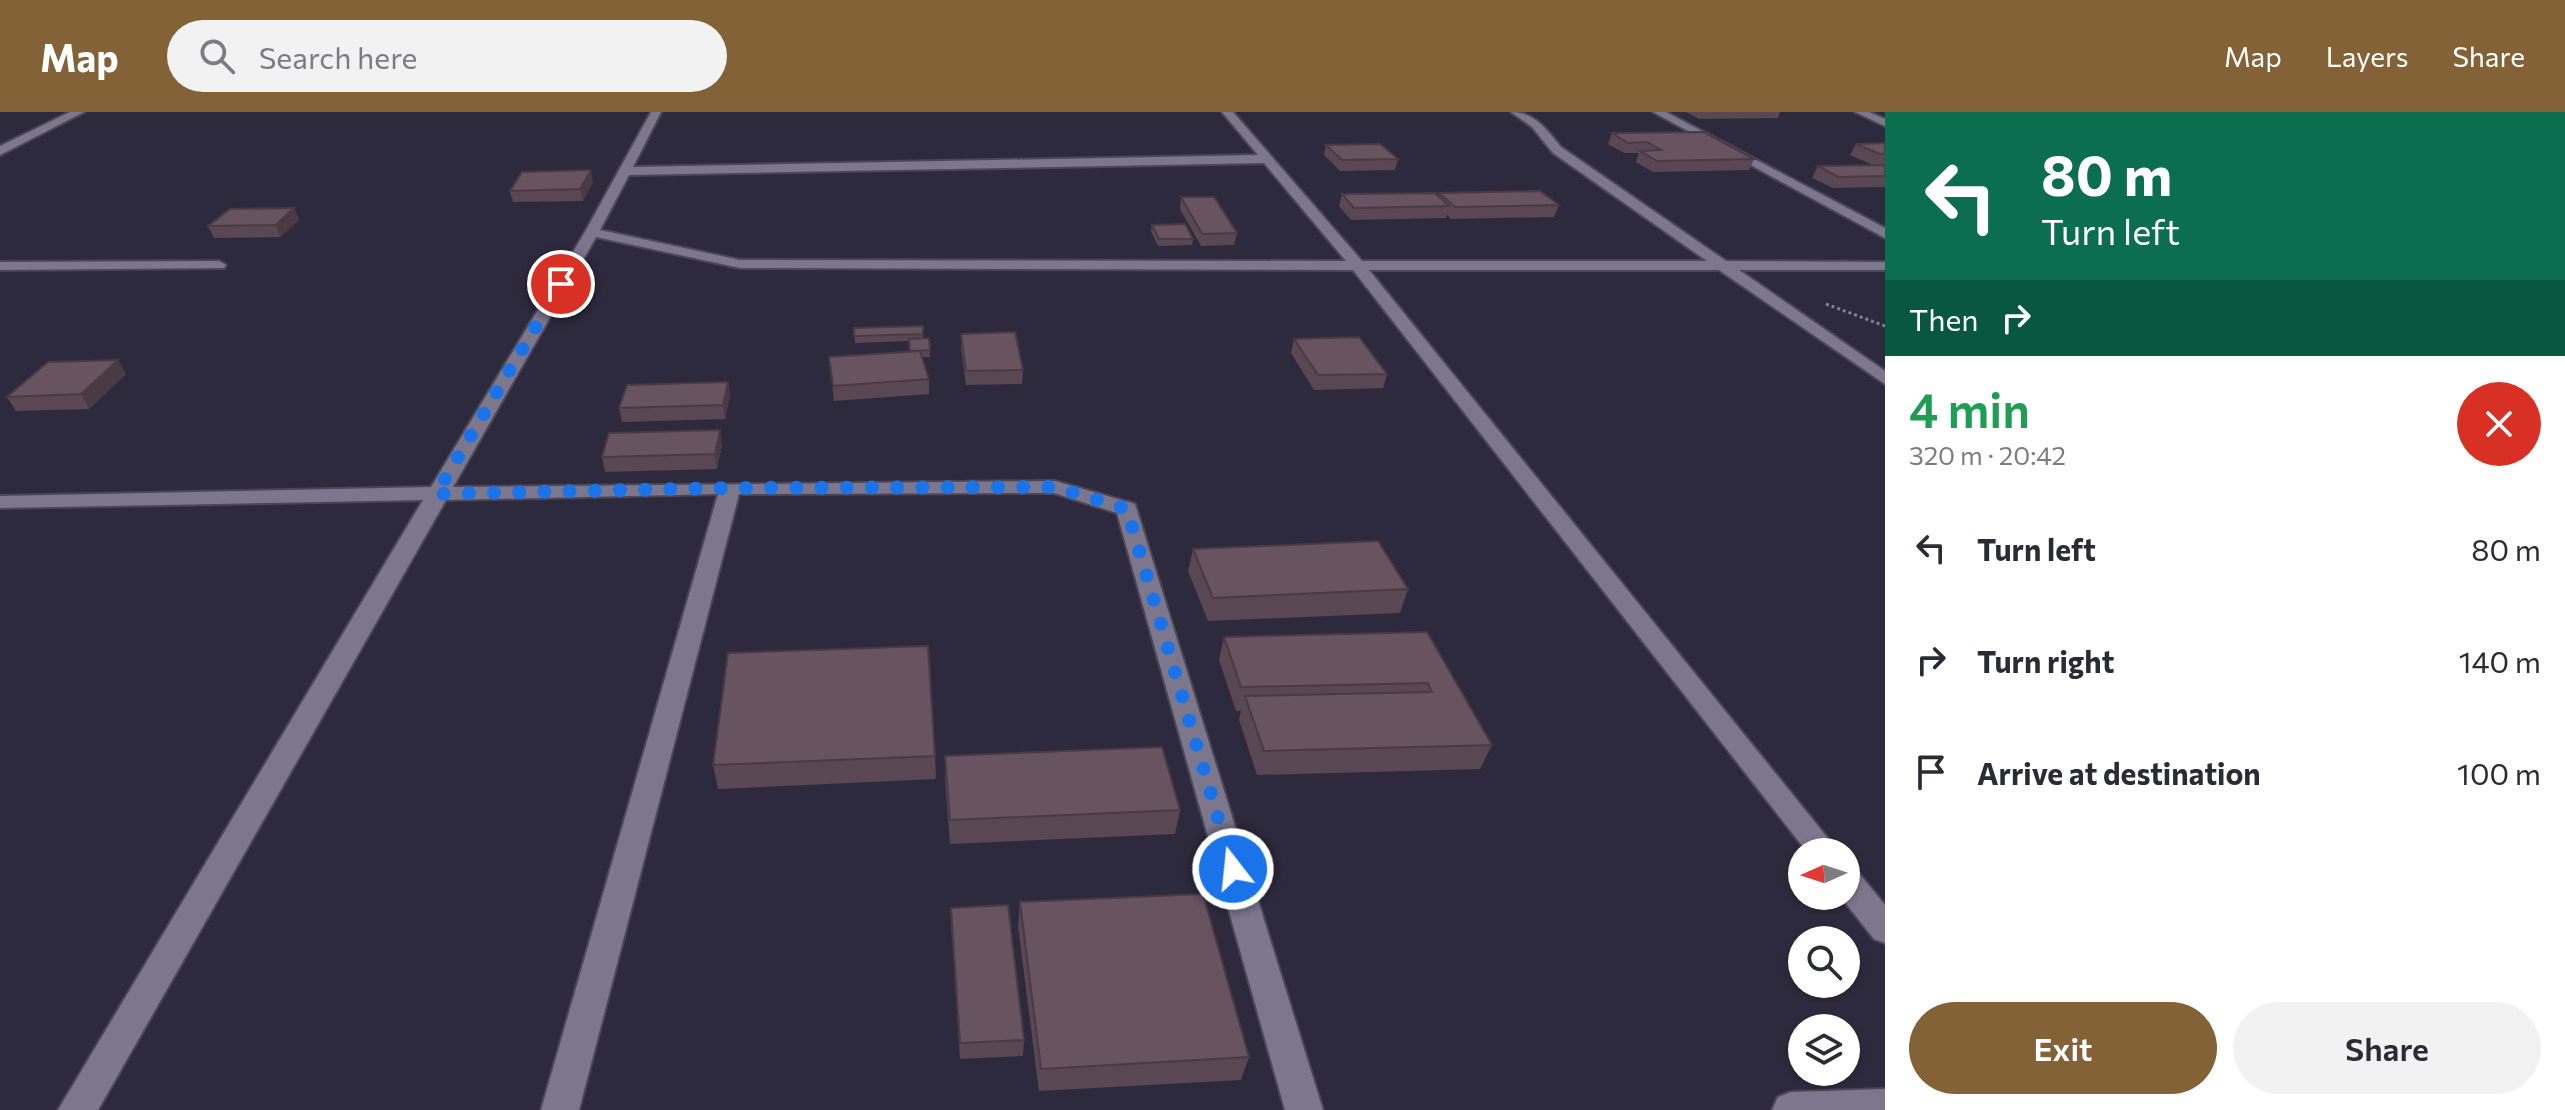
<!DOCTYPE html>
<meta charset="utf-8">
<style>
body{margin:0;font-family:Commissioner,sans-serif;background:#f2f2f3;color:#2b2b33;height:100vh;display:flex;flex-direction:column;font-size:30px;white-space:nowrap}
*{box-sizing:border-box;margin:0}
p{font-size:26px;color:#7c7c81}
.icon{flex:none;width:44px;height:44px;fill:none;stroke:currentColor;stroke-width:2;stroke-linecap:round;stroke-linejoin:round}
.map{position:relative;flex:1;overflow:hidden}
.panel{display:flex;flex-direction:column;background:#fff;width:680px}
.panel>*{flex:none}
.banner{background:#0b6e4f;color:#fff;overflow:hidden}
.needle{width:52px;rotate:267deg}
.controls{position:absolute;left:1788px;top:726px;display:grid;gap:16px}
.controls a{display:grid;place-items:center;width:72px;height:72px;border-radius:50%;background:#fff;box-shadow:0 2px 6px #0004;font-size:40px}
.pin{position:absolute;display:grid;place-items:center;width:68px;height:68px;color:#fff;margin:-34px;border:4px solid #fff;border-radius:50%;box-shadow:0 2px 8px #0007}
.me{position:absolute;width:88px;margin:-44px;rotate:344deg;stroke-linejoin:round;filter:drop-shadow(0 0 6px #0008)}
.turn{display:flex;align-items:center;gap:28px;height:168px;padding:0 24px;font-size:36px}
.turn .icon{width:104px;height:104px;stroke-width:2.5}
.turn b{display:block;font-size:56px;line-height:68px}
.then{display:flex;align-items:center;height:76px;padding:0 24px;background:#0003;gap:16px;font-size:30px}
.round{display:grid;place-items:center;flex:none;width:84px;height:84px;border-radius:42px;background:#f2f2f3}
.headline{display:flex;align-items:center;justify-content:space-between;height:136px;padding:0 24px}
h1{font-size:48px;font-weight:600;line-height:60px;color:#1e9e55}
.action{display:flex;gap:16px;margin-top:auto;padding:16px 24px}
.action a{flex:1;height:92px;border-radius:48px;background:#846238;color:#fff;font-size:32px;font-weight:600;line-height:92px;text-align:center}
.action a+a{background:#f2f2f3;color:#2b2b33}
ul{padding:0;list-style:none}
li{display:flex;align-items:center;gap:24px;height:112px;padding:0 24px}
li div{flex:1}
li b{display:block;font-size:30px}
li em{font-style:normal}
header{display:flex;align-items:center;gap:48px;box-sizing:border-box;height:112px;padding:0 40px;background:#846238;color:#fff}
header strong{font-size:38px}
nav{display:flex;gap:44px;margin-inline-start:auto;font-size:28px}
.search{width:560px;height:72px;background:#f2f2f3;display:flex;align-items:center;gap:20px;box-sizing:border-box;padding:0 28px;border-radius:44px;color:#7c7c81;font-size:30px}
main{display:flex;flex:1;min-height:0}
.map>svg:first-child{display:block}
.lines{fill:none;stroke-linecap:round;stroke-linejoin:round}
.street-casing{stroke:#4b4757;stroke-width:4}
.path{stroke:#848191;stroke-width:3;stroke-dasharray:3 3;stroke-linecap:butt}
.street{fill:#7c778d;fill-rule:evenodd}
.wall{fill:#594753}
.shaded-wall{fill:#493a43}
.building{fill:#685360;stroke:#493a43;stroke-width:2}
.route{stroke:#1a73e8;stroke-width:14;stroke-dasharray:0 25.2}
</style>
<header>
<strong>Map</strong>
<div class="search"><svg class="icon" aria-label="search" viewBox="0 0 24 24"><circle cx="10" cy="10" r="6"/><path d="M15 15l6 6"/></svg>Search here</div>
<nav><a>Map</a><a>Layers</a><a>Share</a></nav>
</header>
<main>
<div class="map">
<svg width="1885" height="998" viewBox="0 0 1885 998">
<rect width="100%" height="100%" fill="#2e2a3d"/>
<g class="lines">
<g class="street-casing">
<g id="street">
<path d="M 70,0 L 84,0 L 0,43 L 0,34 Z"/>
<path d="M 651,0 L 661,0 L 633,55 L 1258,43 L 1222,0 L 1233,0 L 1362,149 L 1707,149 L 1553,41 L 1532,15 L 1511,0 C 1535,0 1547,18 1561,35 L 1726,149 L 1885,150 L 1885,158 L 1739,158 L 1885,259 L 1885,272 L 1719,158 L 1369,158 L 1839,740 L 1807,740 L 1353,158 L 740,156 L 596,125 L 453,375 L 1055,369 L 1135,392 L 1323,998 L 1285,998 L 1117,401 L 1054,381 L 739,382 L 579,998 L 541,998 L 718,382 L 446,388 L 98,998 L 58,998 L 423,388 L 0,396 L 0,384 L 431,375 L 585,120 ZM 1264,51 L 1346,149 L 740,148 L 600,118 L 629,63 Z"/>
<path d="M 1653,0 L 1666,0 L 1885,116 L 1885,126 Z"/>
<path d="M 1855,0 L 1869,0 L 1885,7 L 1885,14 Z"/>
<path d="M 219,149 L 226,153 L 224,156 L 0,158 L 0,150 Z"/>
<path d="M 1846,755 L 1857,759 L 1885,793 L 1885,831 L 1874,827 L 1840,784 L 1846,784 Z"/>
<path d="M 1885,977 L 1885,998 L 1772,998 L 1778,985 L 1791,980 Z"/>
</g>
</g>
<path class="path" d="M 1826,192 L 1885,214"/>
<use href="#street" class="street"/>
</g>
<g class="wall">
<path d="M 1686,0 L 1780,0 L 1778,6 L 1699,7 Z"/>
<path d="M 1612,21 L 1754,47 L 1749,58 L 1653,60 L 1636,50 L 1639,41 L 1624,41 L 1608,32 Z"/>
<path d="M 1885,31 L 1885,75 L 1833,76 L 1812,66 L 1818,54 L 1873,53 L 1850,43 L 1856,32 Z"/>
<path d="M 1326,33 L 1398,47 L 1395,58 L 1340,59 L 1324,43 Z"/>
<path d="M 593,70 L 583,89 L 513,90 L 510,79 Z"/>
<path d="M 1439,81 L 1559,93 L 1554,105 L 1451,107 L 1447,103 L 1446,106 L 1351,108 L 1339,94 L 1342,82 L 1438,84 Z"/>
<path d="M 1181,85 L 1237,121 L 1234,133 L 1201,134 L 1180,97 Z"/>
<path d="M 294,96 L 299,108 L 280,125 L 214,126 L 208,114 Z"/>
<path d="M 1152,113 L 1193,127 L 1192,133 L 1158,134 L 1151,119 Z"/>
<path d="M 923,214 L 923,227 L 929,226 L 930,245 L 922,245 L 929,267 L 929,282 L 834,289 L 829,245 L 909,239 L 909,229 L 855,231 L 854,216 Z"/>
<path d="M 961,222 L 1023,258 L 1022,272 L 966,273 L 961,236 Z"/>
<path d="M 1294,227 L 1387,262 L 1383,276 L 1314,278 L 1291,241 Z"/>
<path d="M 126,262 L 89,297 L 16,299 L 7,285 Z"/>
<path d="M 728,270 L 730,284 L 725,307 L 622,310 L 619,296 Z"/>
<path d="M 722,333 L 717,357 L 605,360 L 602,345 Z"/>
<path d="M 1193,437 L 1408,477 L 1400,501 L 1208,509 L 1188,459 Z"/>
<path d="M 1427,520 L 1492,633 L 1480,657 L 1257,663 L 1239,608 L 1241,599 L 1236,599 L 1219,548 L 1224,525 Z"/>
<path d="M 935,644 L 936,667 L 718,677 L 713,653 Z"/>
<path d="M 945,644 L 1180,698 L 1175,722 L 950,732 L 945,668 Z"/>
<path d="M 1020,790 L 1249,945 L 1241,968 L 1039,979 L 1018,814 Z"/>
<path d="M 951,796 L 1024,928 L 1023,944 L 960,947 L 951,812 Z"/>
</g>
<g class="shaded-wall">
<path d="M 591,58 L 593,70 L 583,89 L 580,77 Z"/>
<path d="M 294,96 L 299,108 L 280,125 L 276,113 Z"/>
<path d="M 118,248 L 126,262 L 89,297 L 81,282 Z"/>
<path d="M 728,270 L 730,284 L 725,307 L 723,293 Z"/>
<path d="M 720,318 L 722,333 L 717,357 L 715,342 Z"/>
</g>
<g class="building">
<path d="M 1704,20 L 1754,47 L 1657,49 L 1640,39 L 1661,38 L 1647,30 L 1628,31 L 1612,21 Z"/>
<path d="M 1885,31 L 1885,42 L 1880,42 L 1856,32 Z"/>
<path d="M 1380,32 L 1398,47 L 1342,48 L 1326,33 Z"/>
<path d="M 1885,53 L 1885,64 L 1838,65 L 1818,54 Z"/>
<path d="M 591,58 L 580,77 L 510,79 L 522,60 Z"/>
<path d="M 1540,79 L 1559,93 L 1455,95 L 1439,81 Z"/>
<path d="M 1435,81 L 1449,94 L 1354,96 L 1342,82 Z"/>
<path d="M 1181,85 L 1214,85 L 1237,121 L 1202,122 Z"/>
<path d="M 294,96 L 276,113 L 208,114 L 230,97 Z"/>
<path d="M 1185,112 L 1193,127 L 1159,127 L 1152,113 Z"/>
<path d="M 923,214 L 923,222 L 854,224 L 854,216 Z"/>
<path d="M 1015,220 L 1023,258 L 966,259 L 961,222 Z"/>
<path d="M 1359,225 L 1387,262 L 1318,263 L 1294,227 Z"/>
<path d="M 929,226 L 930,238 L 910,239 L 909,227 Z"/>
<path d="M 920,239 L 929,267 L 833,274 L 829,245 Z"/>
<path d="M 118,248 L 81,282 L 7,285 L 48,250 Z"/>
<path d="M 728,270 L 723,293 L 619,296 L 627,273 Z"/>
<path d="M 720,318 L 715,342 L 602,345 L 609,321 Z"/>
<path d="M 1378,429 L 1408,477 L 1213,486 L 1193,437 Z"/>
<path d="M 1427,520 L 1492,633 L 1264,639 L 1245,584 L 1432,580 L 1428,571 L 1241,575 L 1224,525 Z"/>
<path d="M 928,534 L 935,644 L 713,653 L 728,541 Z"/>
<path d="M 1162,635 L 1180,698 L 950,708 L 945,644 Z"/>
<path d="M 1203,782 L 1249,945 L 1041,957 L 1020,790 Z"/>
<path d="M 1008,793 L 1024,928 L 960,931 L 951,796 Z"/>
</g>
<g class="lines">
<path class="route" d="M 561,172 L 436,382 L 730,376 L 1055,375 L 1127,397 L 1233,757"/>
</g>
</svg>
<div class="controls">
<a><svg class="needle" viewBox="-14 -14 28 28"><path d="M0-13l5 13h-10z" fill="#e53935"/><path d="M0 13l5-13h-10z" fill="#7c7c81"/></svg></a>
<a><svg class="icon" aria-label="search" viewBox="0 0 24 24"><circle cx="10" cy="10" r="6"/><path d="M15 15l6 6"/></svg></a>
<a><svg class="icon" aria-label="layers" viewBox="0 0 24 24"><path d="M12 4l9 5-9 5-9-5zM3 14l9 5 9-5"/></svg></a>
</div>
<div class="pin" style="left:561px;top:172px;background:#d93025"><svg class="icon" aria-label="arrive" viewBox="0 0 24 24"><path d="M6 21V4h12l-3 4 3 4H6"/></svg></div>
<svg class="me" style="left:1233px;top:757px" viewBox="-20 -20 40 40"><circle r="17" fill="#1a73e8" stroke="#fff" stroke-width="3"/><path d="M0-11L8 9 0 5-8 9z" fill="#fff"/></svg>
</div>
<section class="panel">
<div class="banner">
<div class="turn"><svg class="icon" aria-label="left" viewBox="0 0 24 24"><path d="M17 20v-9H6M10 6l-5 5 5 5"/></svg><div><b>80 m</b>Turn left</div></div>
<div class="then">Then<svg class="icon" aria-label="right" viewBox="0 0 24 24"><path d="M7 20v-9h11M14 6l5 5-5 5"/></svg></div>
</div>
<div class="headline"><div><h1>4 min</h1><p>320 m · 20:42</p></div><a class="round" style="background:#d93025;color:#fff"><svg class="icon" aria-label="close" viewBox="0 0 24 24"><path d="M6 6l12 12M18 6L6 18"/></svg></a></div>
<ul>
<li><svg class="icon" aria-label="left" viewBox="0 0 24 24"><path d="M17 20v-9H6M10 6l-5 5 5 5"/></svg><div><b>Turn left</b></div><em>80 m</em></li>
<li><svg class="icon" aria-label="right" viewBox="0 0 24 24"><path d="M7 20v-9h11M14 6l5 5-5 5"/></svg><div><b>Turn right</b></div><em>140 m</em></li>
<li><svg class="icon" aria-label="arrive" viewBox="0 0 24 24"><path d="M6 21V4h12l-3 4 3 4H6"/></svg><div><b>Arrive at destination</b></div><em>100 m</em></li>
</ul>
<div class="action"><a>Exit</a><a>Share</a></div>
</section>
</main>
